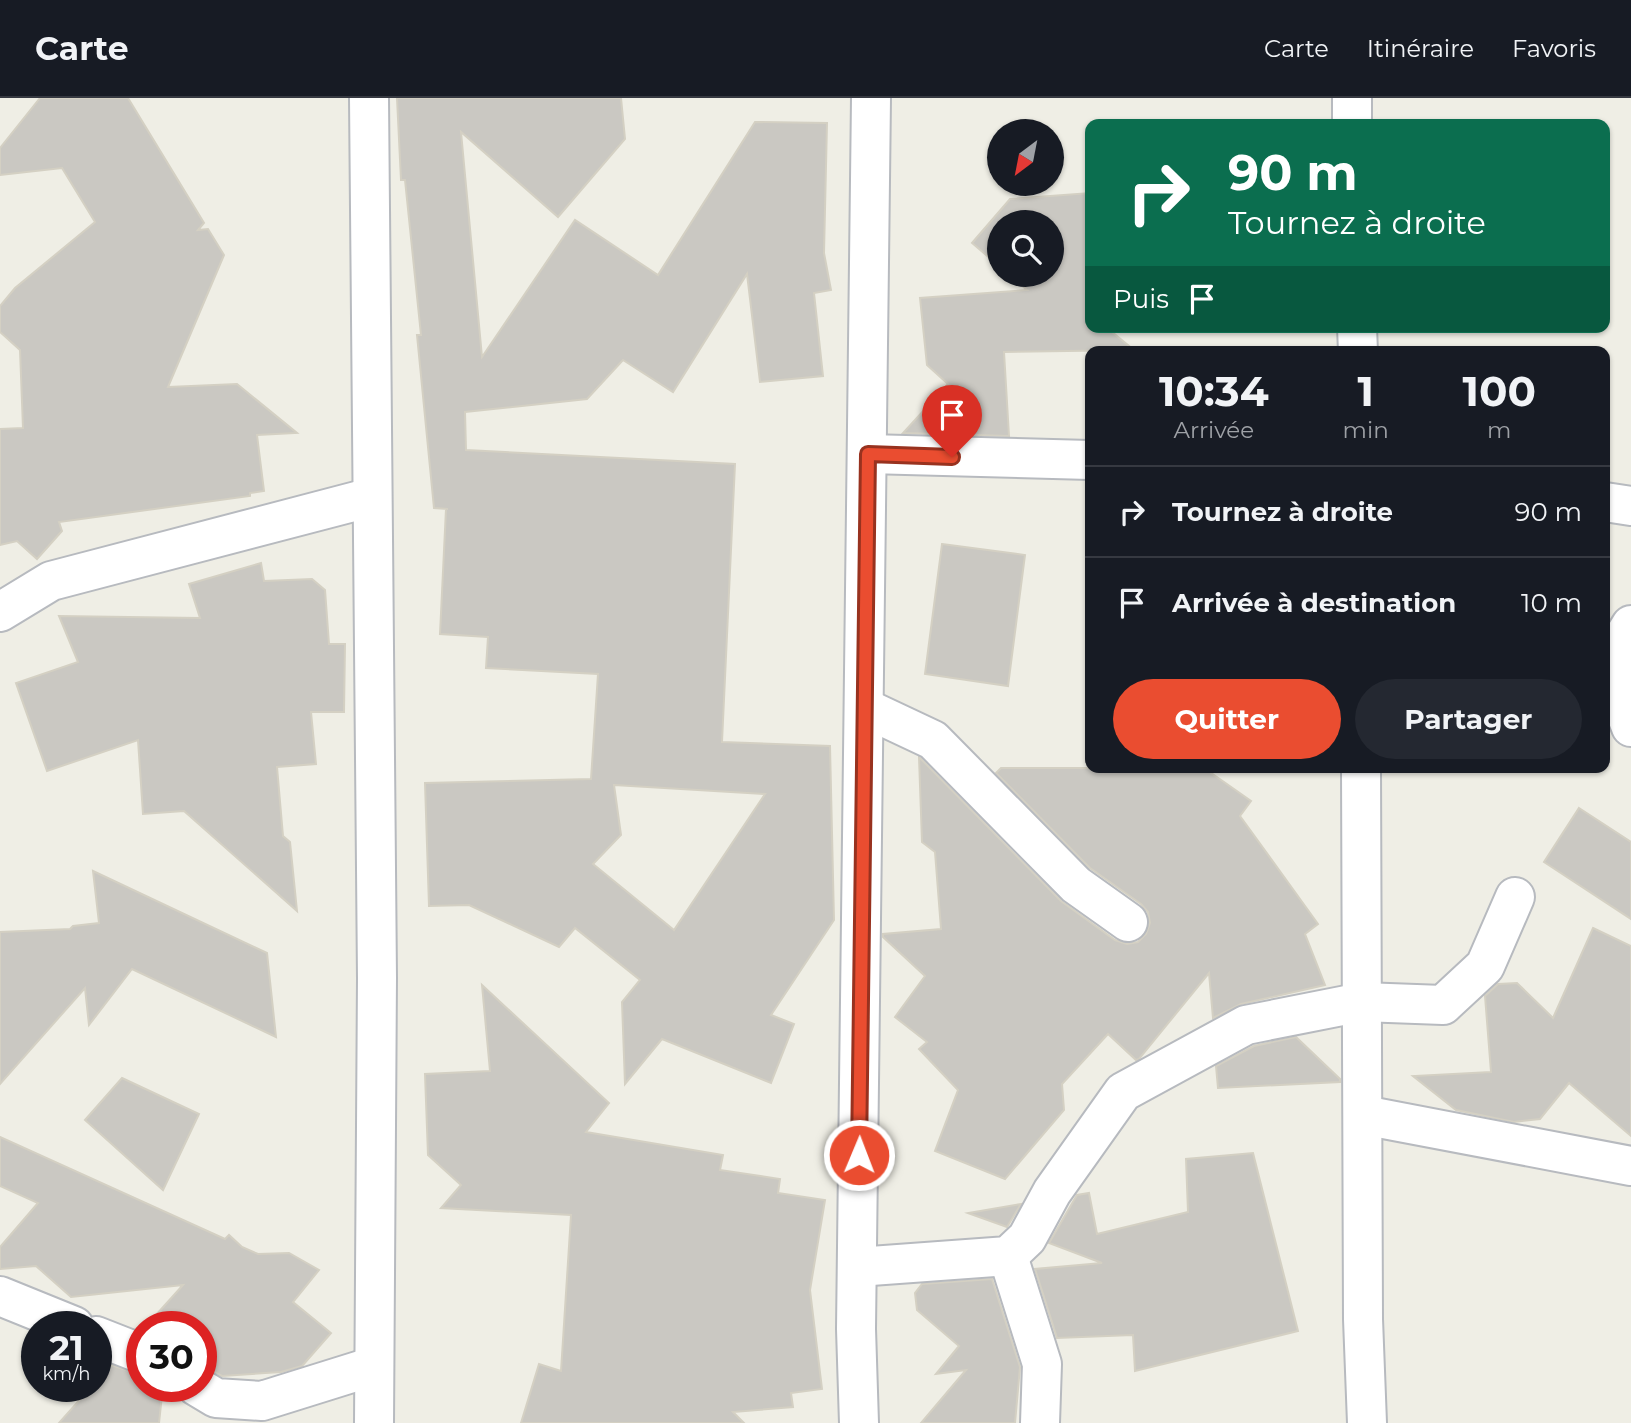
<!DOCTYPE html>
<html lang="fr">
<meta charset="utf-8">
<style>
body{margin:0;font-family:Montserrat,sans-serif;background:#242831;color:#f1f3f6;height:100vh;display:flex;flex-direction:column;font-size:26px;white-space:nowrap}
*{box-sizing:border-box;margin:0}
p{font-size:23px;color:#9ea1a6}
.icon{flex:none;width:38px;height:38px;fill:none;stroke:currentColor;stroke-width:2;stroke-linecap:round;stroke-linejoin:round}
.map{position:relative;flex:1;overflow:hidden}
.details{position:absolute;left:1085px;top:248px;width:525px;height:427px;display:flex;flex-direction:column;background:#171b24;border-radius:14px;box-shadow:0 2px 5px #0004}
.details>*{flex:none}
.top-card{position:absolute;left:1085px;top:21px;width:525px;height:214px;border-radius:14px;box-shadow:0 2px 5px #0004;background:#0b6e4f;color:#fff;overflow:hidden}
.needle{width:46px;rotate:212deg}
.controls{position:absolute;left:987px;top:21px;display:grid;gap:14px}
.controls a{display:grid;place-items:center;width:77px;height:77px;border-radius:50%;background:#171b24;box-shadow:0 2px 5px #0004;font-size:35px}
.speed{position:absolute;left:21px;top:1213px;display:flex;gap:14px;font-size:35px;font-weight:700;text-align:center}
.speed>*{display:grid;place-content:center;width:91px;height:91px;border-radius:50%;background:#171b24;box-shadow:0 2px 5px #0004;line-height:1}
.speed small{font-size:18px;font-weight:400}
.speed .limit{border:10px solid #d22;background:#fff;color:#111}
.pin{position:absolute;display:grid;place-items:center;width:60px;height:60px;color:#fff;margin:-72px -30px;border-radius:50% 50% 50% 0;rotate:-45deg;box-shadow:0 0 7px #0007}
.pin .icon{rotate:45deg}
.me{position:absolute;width:77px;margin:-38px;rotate:1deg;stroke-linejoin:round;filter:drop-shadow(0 0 5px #0008)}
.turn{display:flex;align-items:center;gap:24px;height:147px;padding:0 28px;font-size:32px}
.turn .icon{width:91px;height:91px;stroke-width:2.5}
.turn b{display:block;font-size:49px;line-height:60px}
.then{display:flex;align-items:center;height:66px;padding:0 28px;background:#0003;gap:14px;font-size:26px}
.eta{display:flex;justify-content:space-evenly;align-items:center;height:119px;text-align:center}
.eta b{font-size:42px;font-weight:700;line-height:49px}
.button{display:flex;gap:14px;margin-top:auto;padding:14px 28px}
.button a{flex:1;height:80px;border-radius:42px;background:#ea4d30;color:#fff;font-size:28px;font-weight:700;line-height:80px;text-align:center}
.button a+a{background:#242831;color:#f1f3f6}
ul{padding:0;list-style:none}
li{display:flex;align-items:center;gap:21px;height:91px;padding:0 28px;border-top:2px solid #363941}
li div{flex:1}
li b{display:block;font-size:26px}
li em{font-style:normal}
header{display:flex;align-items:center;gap:42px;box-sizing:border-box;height:98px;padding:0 35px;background:#171b24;border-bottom:2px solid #363941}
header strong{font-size:33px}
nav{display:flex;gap:38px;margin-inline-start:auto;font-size:24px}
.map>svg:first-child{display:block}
.building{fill:#cac8c2;stroke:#d4d0c3;stroke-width:2;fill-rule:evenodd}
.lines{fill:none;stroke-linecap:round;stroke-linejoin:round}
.minor-casing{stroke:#b7babf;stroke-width:42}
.minor{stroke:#fff;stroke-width:38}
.route-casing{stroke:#98321f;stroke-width:18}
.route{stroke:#ea4d30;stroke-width:12}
</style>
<header>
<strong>Carte</strong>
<nav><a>Carte</a><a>Itinéraire</a><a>Favoris</a></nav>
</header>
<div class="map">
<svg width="1631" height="1325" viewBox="0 0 1631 1325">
<rect width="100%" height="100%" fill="#efeee5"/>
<g class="building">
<path d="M 40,0 L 128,0 L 204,125 L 198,132 L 208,131 L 224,157 L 168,289 L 237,286 L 297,335 L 257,337 L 264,393 L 250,395 L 250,398 L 59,424 L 62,433 L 37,461 L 17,443 L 0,447 L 0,331 L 23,330 L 20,252 L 0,234 L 0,208 L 15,190 L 95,124 L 62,70 L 0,77 L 0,50 Z"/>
<path d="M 397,0 L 621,0 L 625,41 L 558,119 L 461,34 L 482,259 L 575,122 L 658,177 L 755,24 L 827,25 L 824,155 L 831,192 L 814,195 L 823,278 L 760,284 L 747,176 L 673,294 L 623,262 L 587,301 L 465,314 L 466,352 L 735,366 L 722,644 L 830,648 L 834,822 L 771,917 L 794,926 L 771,985 L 662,941 L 625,986 L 622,904 L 640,882 L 575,830 L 559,849 L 469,807 L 429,808 L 425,685 L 591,681 L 598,576 L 486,570 L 488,539 L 440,536 L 446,411 L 448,411 L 434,410 L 417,237 L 421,237 L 405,82 L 401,82 ZM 614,687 L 765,696 L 674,832 L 593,766 L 621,737 Z"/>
<path d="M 1090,95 L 1090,229 L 1106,229 L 1134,252 L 1004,254 L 1009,338 L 903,335 L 948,286 L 927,267 L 920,200 L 1027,192 L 1010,177 L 1052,177 L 1052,124 L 999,124 L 999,168 L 972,145 L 1010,101 Z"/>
<path d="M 942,446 L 1025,457 L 1008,588 L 925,576 Z"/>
<path d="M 261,465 L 264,483 L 312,481 L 325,492 L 329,546 L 345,546 L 344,614 L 311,614 L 316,666 L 277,669 L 283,738 L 290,744 L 297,813 L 184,713 L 143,716 L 138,642 L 47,673 L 16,585 L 78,564 L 59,518 L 200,520 L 189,486 Z"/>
<path d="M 919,659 L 1061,803 L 1115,842 L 1127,846 L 1138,844 L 1146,836 L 1150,825 L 1148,814 L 1141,806 L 1090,770 L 996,675 L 1001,670 L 1204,670 L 1251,703 L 1240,718 L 1318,826 L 1305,836 L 1325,887 L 1241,906 L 1213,920 L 1209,875 L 1139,961 L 1136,962 L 1108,936 L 1062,986 L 1064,1012 L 1005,1081 L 935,1053 L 958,992 L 919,951 L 927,944 L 895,919 L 925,878 L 883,839 L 883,836 L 941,831 L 935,754 L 922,744 Z"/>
<path d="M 1579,710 L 1631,744 L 1631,821 L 1544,764 Z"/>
<path d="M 93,773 L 267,855 L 276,939 L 132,871 L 89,927 L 85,890 L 0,986 L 0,834 L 70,831 L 73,828 L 99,825 Z"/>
<path d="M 1593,830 L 1631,848 L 1631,1038 L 1569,985 L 1540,1021 L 1514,1024 L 1456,1012 L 1413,978 L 1491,974 L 1485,898 L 1498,886 L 1517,885 L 1553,920 Z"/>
<path d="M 482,887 L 609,1005 L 586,1034 L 723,1057 L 720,1072 L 780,1081 L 778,1095 L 825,1102 L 810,1192 L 822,1291 L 791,1295 L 793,1309 L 733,1314 L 744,1325 L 521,1325 L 539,1266 L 561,1273 L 571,1117 L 441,1110 L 461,1087 L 428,1057 L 425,976 L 490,973 Z"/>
<path d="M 1296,939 L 1340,981 L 1340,984 L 1218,990 L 1216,968 L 1254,948 Z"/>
<path d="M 122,980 L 199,1016 L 163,1092 L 85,1022 Z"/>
<path d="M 0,1039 L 225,1141 L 229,1137 L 242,1149 L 258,1156 L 289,1155 L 319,1172 L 293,1204 L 331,1235 L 302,1268 L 281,1274 L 222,1278 L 201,1267 L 201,1228 L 146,1228 L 183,1187 L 71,1199 L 36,1168 L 0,1171 L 0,1149 L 38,1105 L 0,1088 Z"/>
<path d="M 1253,1055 L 1298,1233 L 1135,1273 L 1133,1237 L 1057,1240 L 1035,1171 L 1102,1165 L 1049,1145 L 1077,1097 L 1089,1095 L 1097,1136 L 1188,1114 L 1186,1061 Z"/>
<path d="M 1021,1106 L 1007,1129 L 968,1115 Z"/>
<path d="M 992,1181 L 1020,1269 L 1015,1325 L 921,1325 L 966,1272 L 936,1276 L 959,1248 L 917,1212 L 915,1195 L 922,1186 Z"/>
<path d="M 111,1267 L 142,1277 L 142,1288 L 163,1288 L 159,1325 L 59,1325 L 92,1288 L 96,1288 L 96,1283 Z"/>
</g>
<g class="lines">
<g class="minor-casing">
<g id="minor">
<path d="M 369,0 L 377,880 L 374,1325"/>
<path d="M 1352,0 L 1352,26"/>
<path d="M 1357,229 L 1358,254"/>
<path d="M 868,356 L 1090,362"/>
<path d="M 1605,404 L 1631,408"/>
<path d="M 0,514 L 51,483 L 372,399"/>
<path d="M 1631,527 L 1626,535 L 1615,588 L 1631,629"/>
<path d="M 865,610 L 933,642 L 1076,787 L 1128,824"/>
<path d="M 1361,670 L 1363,1221 L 1367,1325"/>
<path d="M 1363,1017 L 1631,1068"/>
<path d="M 1008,1158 L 1042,1266 L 1040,1325"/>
<path d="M 857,1169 L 1008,1158 L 1027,1140 L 1052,1094 L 1123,994 L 1246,927 L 1362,904 L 1443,907 L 1485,868 L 1515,799"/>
<path d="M 0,1198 L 74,1228"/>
<path d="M 96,1238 L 142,1256"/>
<path d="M 196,1288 L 216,1300 L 262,1303 L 374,1268"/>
<path d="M 859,1325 L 856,1231 L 871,0"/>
</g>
</g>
<use href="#minor" class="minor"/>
</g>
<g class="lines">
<g class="route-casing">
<path id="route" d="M 859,1057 L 868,356 L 952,359"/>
</g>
<use href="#route" class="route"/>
</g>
</svg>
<div class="controls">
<a><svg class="needle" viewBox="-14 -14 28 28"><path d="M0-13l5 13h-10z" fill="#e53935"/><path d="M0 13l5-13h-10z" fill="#9ea1a6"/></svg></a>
<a><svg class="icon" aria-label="search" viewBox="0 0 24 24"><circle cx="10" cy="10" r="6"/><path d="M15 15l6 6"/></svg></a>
</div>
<div class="speed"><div>21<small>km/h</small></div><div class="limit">30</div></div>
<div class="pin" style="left:952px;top:359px;background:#d93025"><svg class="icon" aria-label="arrive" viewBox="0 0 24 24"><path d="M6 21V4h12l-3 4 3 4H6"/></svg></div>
<svg class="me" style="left:859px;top:1057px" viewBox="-20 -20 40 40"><circle r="17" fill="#ea4d30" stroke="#fff" stroke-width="3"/><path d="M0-11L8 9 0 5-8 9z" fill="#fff"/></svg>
<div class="top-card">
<div class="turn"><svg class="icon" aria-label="right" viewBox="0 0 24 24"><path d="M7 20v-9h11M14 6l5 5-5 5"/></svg><div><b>90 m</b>Tournez à droite</div></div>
<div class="then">Puis<svg class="icon" aria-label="arrive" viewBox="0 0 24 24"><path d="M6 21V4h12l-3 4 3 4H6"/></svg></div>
</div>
<section class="details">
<div class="eta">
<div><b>10:34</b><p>Arrivée</p></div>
<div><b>1</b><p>min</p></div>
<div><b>100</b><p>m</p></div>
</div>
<ul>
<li><svg class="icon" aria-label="right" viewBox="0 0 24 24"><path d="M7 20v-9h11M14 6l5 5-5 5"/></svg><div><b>Tournez à droite</b></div><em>90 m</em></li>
<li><svg class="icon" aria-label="arrive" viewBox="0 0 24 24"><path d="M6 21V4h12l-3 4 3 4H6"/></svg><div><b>Arrivée à destination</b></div><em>10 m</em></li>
</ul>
<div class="button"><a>Quitter</a><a>Partager</a></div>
</section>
</div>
